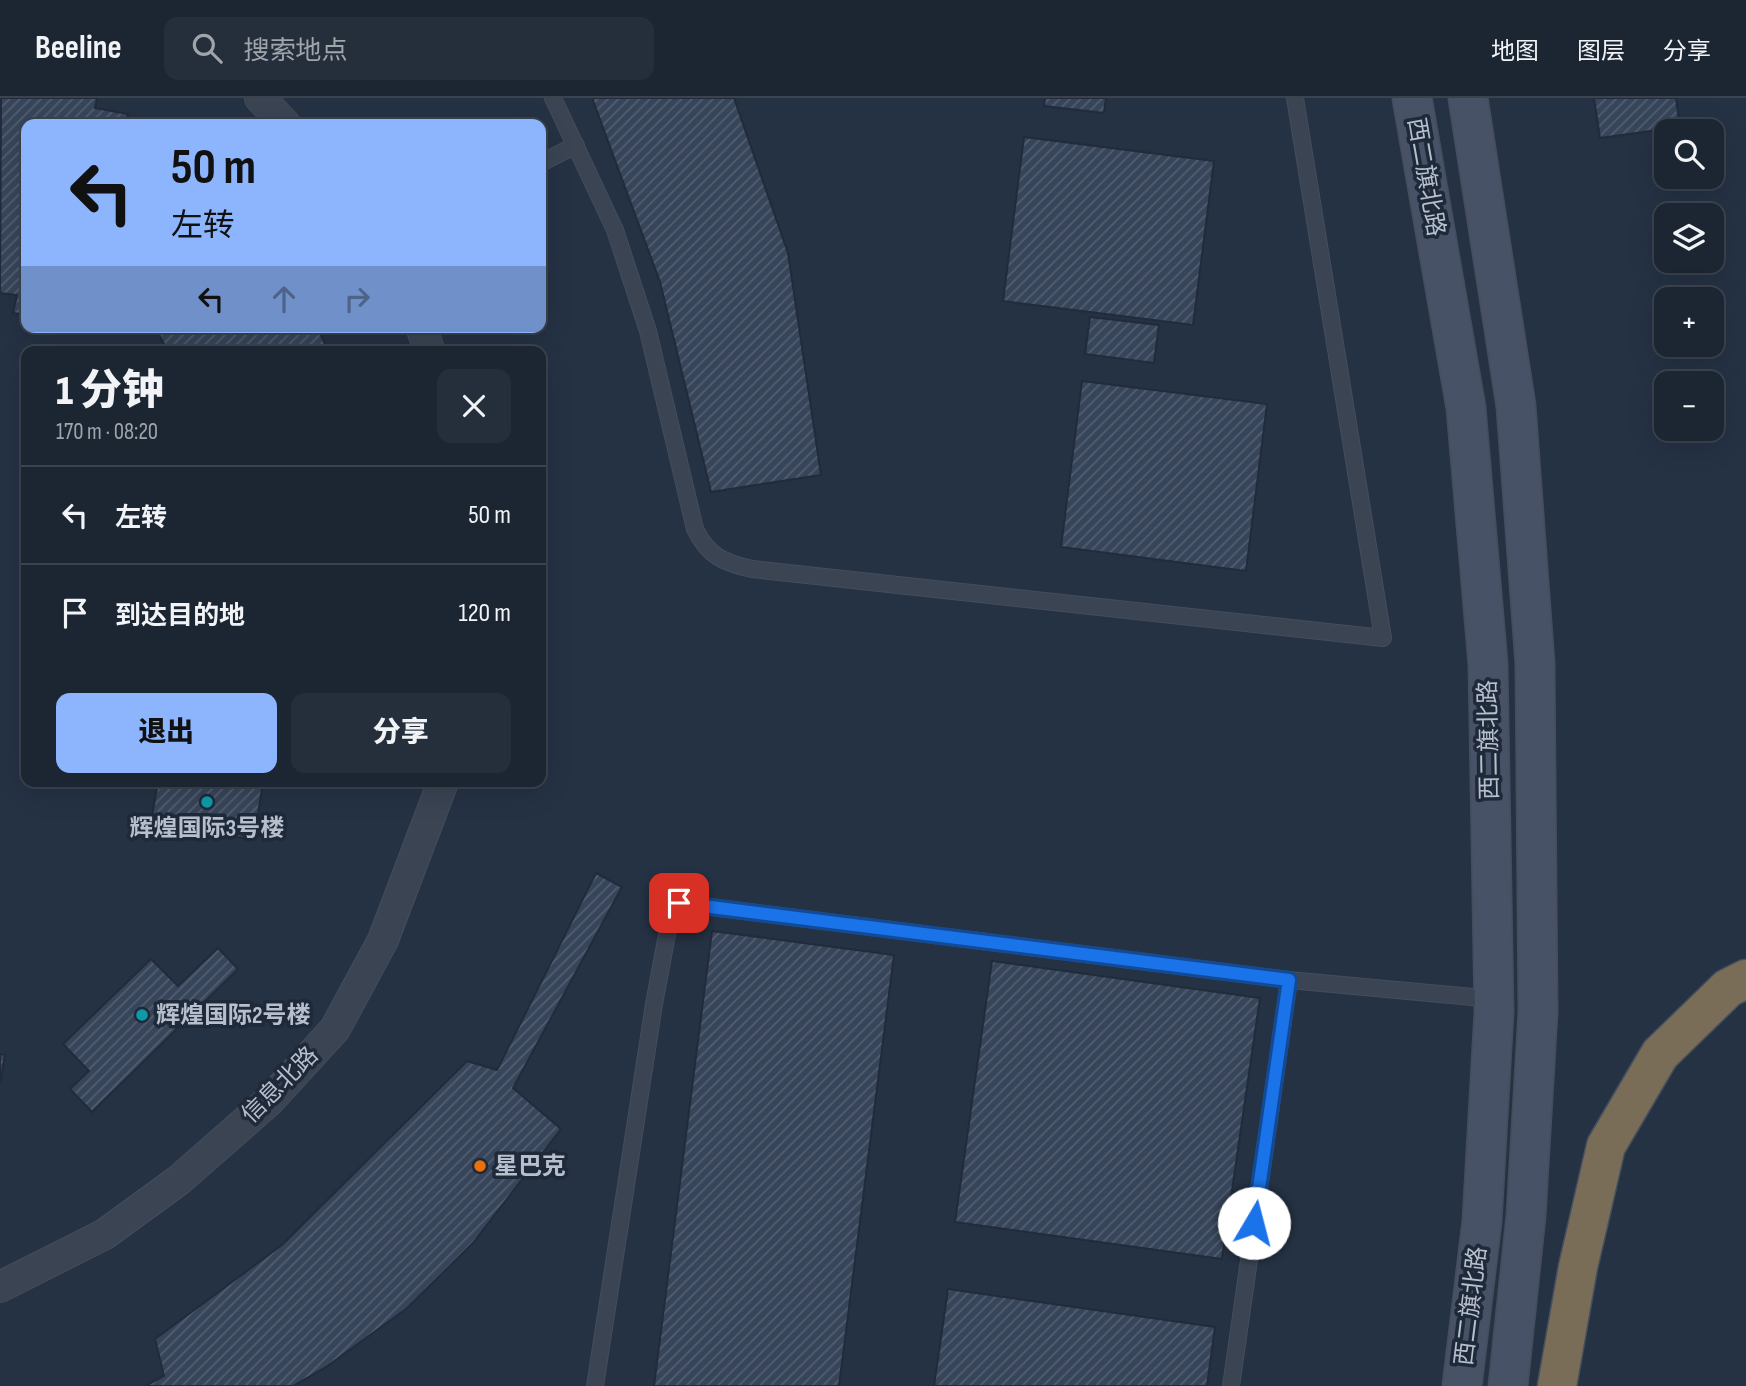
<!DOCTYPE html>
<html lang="zh">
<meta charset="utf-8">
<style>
body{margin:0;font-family:"Sofia Sans Condensed","Noto Sans SC",sans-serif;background:#252e3b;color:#f1f3f6;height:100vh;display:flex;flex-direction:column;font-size:26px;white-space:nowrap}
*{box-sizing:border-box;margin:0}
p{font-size:23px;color:#a0a5ac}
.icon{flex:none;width:38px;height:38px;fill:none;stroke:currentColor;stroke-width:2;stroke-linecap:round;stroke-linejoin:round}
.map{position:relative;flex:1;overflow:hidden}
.details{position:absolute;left:21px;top:248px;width:525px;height:441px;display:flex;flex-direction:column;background:#1c2633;border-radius:14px;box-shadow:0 7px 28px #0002,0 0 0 2px #3a434e}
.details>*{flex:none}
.banner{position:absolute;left:21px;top:21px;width:525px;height:214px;border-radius:14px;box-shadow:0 7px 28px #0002,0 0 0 2px #3a434e;background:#8cb5fd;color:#111;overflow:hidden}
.buttons{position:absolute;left:1654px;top:21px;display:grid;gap:14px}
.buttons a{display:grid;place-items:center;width:70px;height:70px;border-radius:14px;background:#1c2633;box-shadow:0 7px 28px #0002,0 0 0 2px #3a434e;font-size:35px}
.pin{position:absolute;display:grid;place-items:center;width:60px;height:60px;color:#fff;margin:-30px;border-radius:14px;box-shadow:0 4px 10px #0006}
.me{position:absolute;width:77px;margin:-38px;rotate:8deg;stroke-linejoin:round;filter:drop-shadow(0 0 5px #0008)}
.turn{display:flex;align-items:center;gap:24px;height:147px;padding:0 35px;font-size:32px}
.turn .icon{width:91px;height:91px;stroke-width:2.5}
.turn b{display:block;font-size:49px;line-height:60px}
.lanes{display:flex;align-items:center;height:66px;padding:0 35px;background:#0003;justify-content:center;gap:35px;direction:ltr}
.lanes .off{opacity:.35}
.round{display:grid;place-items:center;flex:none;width:74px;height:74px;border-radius:14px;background:#252e3b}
.headline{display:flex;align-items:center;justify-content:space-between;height:119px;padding:0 35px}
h1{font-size:42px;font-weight:800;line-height:52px}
.cta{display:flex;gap:14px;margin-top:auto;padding:14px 35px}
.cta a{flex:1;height:80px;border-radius:14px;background:#8cb5fd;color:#111;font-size:28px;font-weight:800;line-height:80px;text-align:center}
.cta a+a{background:#252e3b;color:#f1f3f6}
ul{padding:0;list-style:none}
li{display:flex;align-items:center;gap:21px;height:98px;padding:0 35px;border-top:2px solid #3a434e}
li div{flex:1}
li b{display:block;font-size:26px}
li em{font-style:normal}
header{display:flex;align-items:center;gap:42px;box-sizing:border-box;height:98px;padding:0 35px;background:#1c2633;border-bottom:2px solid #3a434e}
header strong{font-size:33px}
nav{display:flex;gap:38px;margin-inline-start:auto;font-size:24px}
.search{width:490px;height:63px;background:#252e3b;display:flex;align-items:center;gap:18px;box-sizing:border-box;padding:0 24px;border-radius:14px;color:#a0a5ac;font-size:26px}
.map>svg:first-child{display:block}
.building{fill:url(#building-hatch);stroke:#212b3b;stroke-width:2}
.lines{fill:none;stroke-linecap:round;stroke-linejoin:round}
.lane-casing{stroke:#444d5c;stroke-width:18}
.street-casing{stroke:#444d5c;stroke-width:32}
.secondary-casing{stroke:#444d5c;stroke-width:41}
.highway-casing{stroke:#454f5e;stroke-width:41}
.lane{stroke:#3a4453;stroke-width:16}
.street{stroke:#3a4453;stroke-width:30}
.secondary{stroke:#485266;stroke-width:38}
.highway{stroke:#7a6d57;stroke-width:38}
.route-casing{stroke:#114b97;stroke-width:18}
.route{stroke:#1a73e8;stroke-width:12}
.culture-dot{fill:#0f9aa8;stroke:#1e2939;stroke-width:2.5}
.food-dot{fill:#e8710a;stroke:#1e2939;stroke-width:2.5}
.labels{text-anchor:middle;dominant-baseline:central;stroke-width:7;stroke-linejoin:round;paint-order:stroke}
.street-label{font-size:24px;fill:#b7bfcd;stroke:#1e2939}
.poi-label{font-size:24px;font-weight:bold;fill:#b7bfcd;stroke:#1e2939;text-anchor:start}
</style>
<header>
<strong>Beeline</strong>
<div class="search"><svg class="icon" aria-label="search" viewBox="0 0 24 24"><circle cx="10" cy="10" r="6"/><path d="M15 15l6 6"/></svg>搜索地点</div>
<nav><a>地图</a><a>图层</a><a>分享</a></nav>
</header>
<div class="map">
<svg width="1746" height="1288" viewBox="0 0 1746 1288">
<defs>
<pattern id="building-hatch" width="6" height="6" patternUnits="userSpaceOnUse" patternTransform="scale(1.75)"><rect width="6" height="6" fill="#37455a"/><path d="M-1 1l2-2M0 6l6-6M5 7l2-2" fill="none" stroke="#525e70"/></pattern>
</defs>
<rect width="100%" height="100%" fill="#253244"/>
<g class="building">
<path d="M 1,0 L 97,0 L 95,10 L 128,16 L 126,26 L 26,26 L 26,217 L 13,215 L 17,197 L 0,195 Z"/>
<path d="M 592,0 L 734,0 L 788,155 L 821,377 L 711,394 L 660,184 Z"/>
<path d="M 1045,0 L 1106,0 L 1104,15 L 1044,8 Z"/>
<path d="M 1594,0 L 1676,0 L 1680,29 L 1600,40 Z"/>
<path d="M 1024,39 L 1214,63 L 1193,227 L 1003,203 Z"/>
<path d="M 1090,219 L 1159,227 L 1154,265 L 1085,256 Z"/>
<path d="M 155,229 L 317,229 L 329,254 L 168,254 Z"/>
<path d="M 1082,283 L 1267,306 L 1246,473 L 1061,449 Z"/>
<path d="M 158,684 L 263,684 L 254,742 L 151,723 Z"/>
<path d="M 596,775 L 622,789 L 513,990 L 561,1031 L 473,1145 L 406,1211 L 326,1269 L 293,1288 L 145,1288 L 164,1278 L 155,1241 L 282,1147 L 467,963 L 497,972 Z"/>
<path d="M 712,833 L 894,857 L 839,1288 L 654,1288 Z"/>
<path d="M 218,850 L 238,871 L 92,1014 L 70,991 L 89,973 L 63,946 L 151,861 L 178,888 Z"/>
<path d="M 992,863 L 1260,900 L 1222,1161 L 955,1124 Z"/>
<path d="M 0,956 L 5,957 L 0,986 Z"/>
<path d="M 948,1191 L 1215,1229 L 1207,1288 L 934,1288 Z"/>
</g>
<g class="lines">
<g class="lane-casing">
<g id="lane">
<path d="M 553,0 L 615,132 L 648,233 L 695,431 C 708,458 724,465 752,471 L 1383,540 L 1295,0"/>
<path d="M 541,65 L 576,47"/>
<path d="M 595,1288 L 654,906 L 672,810 L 679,805 L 1289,882 L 1494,901"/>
<path d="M 1231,1288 L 1289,882"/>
</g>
</g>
<g class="street-casing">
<g id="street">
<path d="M 260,0 L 285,26"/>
<path d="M 421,229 L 430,254"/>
<path d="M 0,1189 L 105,1136 L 179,1082 L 269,1003 L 335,931 L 383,842 L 443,684"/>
</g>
</g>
<g class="secondary-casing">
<g id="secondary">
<path d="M 1412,0 L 1466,310 L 1488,566 L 1494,914 L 1482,1123 L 1462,1288"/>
<path d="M 1468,0 L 1516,308 L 1535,566 L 1538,914 L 1526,1118 L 1508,1288"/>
</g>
</g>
<g class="highway-casing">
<path id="highway" d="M 1557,1288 L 1578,1169 L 1606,1048 L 1660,956 L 1728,890 L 1746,881"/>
</g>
<use href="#lane" class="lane"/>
<use href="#street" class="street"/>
<use href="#secondary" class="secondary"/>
<use href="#highway" class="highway"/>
</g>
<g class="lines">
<g class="route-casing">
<path id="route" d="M 679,805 L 1289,882 L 1254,1125"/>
</g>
<use href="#route" class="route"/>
</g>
<g class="culture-dot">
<circle cx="207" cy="704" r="7"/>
<circle cx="142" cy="917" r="7"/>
</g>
<circle class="food-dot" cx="480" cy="1068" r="7"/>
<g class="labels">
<g class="street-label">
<text transform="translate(1426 79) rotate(80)">西二旗北路</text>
<text transform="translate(1489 642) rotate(-91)">西二旗北路</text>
<text transform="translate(280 987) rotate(-45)">信息北路</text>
<text transform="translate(1471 1208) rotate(-83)">西二旗北路</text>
</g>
<g class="poi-label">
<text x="207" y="730" text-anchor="middle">辉煌国际3号楼</text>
<text x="156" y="917">辉煌国际2号楼</text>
<text x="494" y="1068">星巴克</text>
</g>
</g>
</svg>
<div class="buttons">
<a><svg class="icon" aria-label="search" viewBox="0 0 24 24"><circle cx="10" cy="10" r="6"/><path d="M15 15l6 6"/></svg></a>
<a><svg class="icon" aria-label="layers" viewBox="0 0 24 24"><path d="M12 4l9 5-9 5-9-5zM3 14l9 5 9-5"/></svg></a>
<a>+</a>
<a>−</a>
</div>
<div class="pin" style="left:679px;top:805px;background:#d93025"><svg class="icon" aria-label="arrive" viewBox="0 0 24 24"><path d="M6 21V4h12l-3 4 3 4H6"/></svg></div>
<svg class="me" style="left:1254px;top:1125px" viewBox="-20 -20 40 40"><circle r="19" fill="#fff"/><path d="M0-13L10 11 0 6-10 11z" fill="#1a73e8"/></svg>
<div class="banner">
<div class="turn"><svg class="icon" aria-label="left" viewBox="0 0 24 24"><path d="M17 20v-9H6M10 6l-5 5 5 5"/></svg><div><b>50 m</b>左转</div></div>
<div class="lanes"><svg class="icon" aria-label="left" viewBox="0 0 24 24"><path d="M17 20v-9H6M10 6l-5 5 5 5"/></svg><svg class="icon off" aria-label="ahead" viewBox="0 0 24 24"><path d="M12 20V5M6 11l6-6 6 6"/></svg><svg class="icon off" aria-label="right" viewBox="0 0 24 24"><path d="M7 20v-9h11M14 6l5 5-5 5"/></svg></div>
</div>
<section class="details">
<div class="headline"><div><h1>1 分钟</h1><p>170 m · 08:20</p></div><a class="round"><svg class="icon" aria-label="close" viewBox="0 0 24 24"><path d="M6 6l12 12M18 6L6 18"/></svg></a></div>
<ul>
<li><svg class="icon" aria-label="left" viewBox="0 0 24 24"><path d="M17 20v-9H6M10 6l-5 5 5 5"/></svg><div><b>左转</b></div><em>50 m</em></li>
<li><svg class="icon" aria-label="arrive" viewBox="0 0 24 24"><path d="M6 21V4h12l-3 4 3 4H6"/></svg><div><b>到达目的地</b></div><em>120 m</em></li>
</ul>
<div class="cta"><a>退出</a><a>分享</a></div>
</section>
</div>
